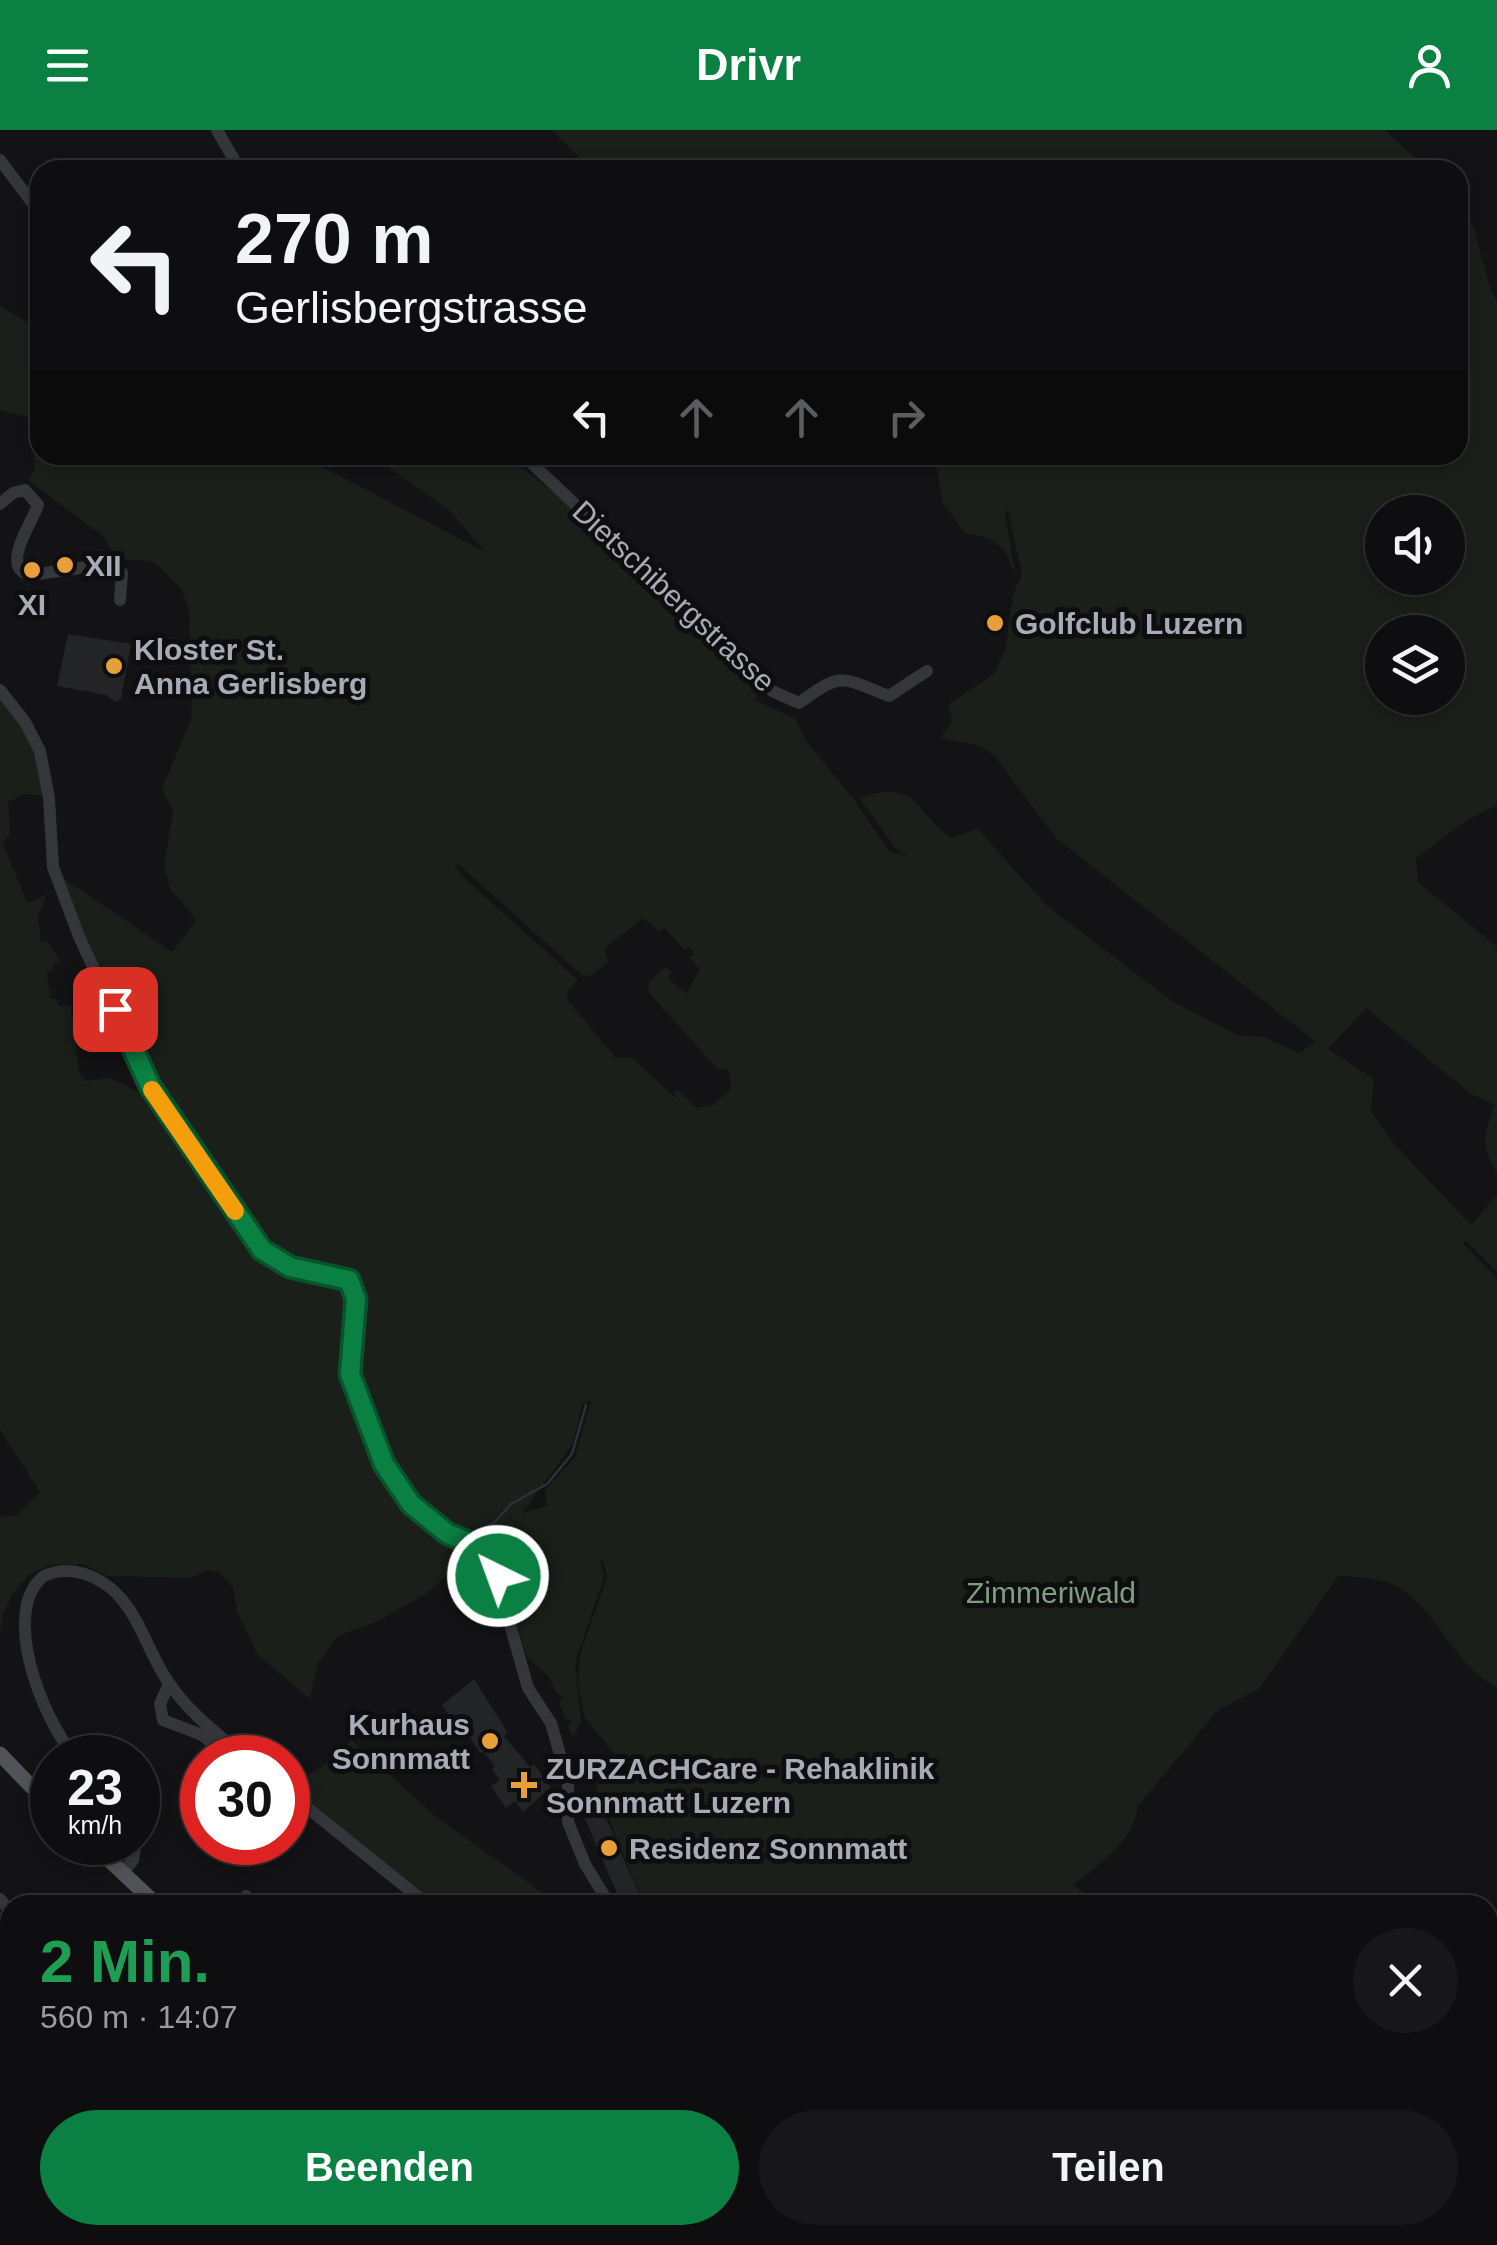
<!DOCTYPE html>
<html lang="de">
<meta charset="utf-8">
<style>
body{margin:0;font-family:Helvetica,sans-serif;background:#171719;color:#f1f3f6;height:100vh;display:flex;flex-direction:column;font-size:38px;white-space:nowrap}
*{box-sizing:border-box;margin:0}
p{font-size:32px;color:#9b9c9f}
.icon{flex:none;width:55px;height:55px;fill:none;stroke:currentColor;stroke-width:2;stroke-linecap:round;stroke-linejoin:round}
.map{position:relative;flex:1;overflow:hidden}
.panel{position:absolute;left:0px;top:1765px;width:1498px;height:350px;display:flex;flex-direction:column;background:#0e0e10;border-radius:30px 30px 0 0;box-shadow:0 5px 15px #0003,0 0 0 2px #2e2e30}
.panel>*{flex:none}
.top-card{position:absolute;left:30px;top:30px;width:1438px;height:305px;border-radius:30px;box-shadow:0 5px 15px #0003,0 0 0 2px #2e2e30;background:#0e0e10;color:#f1f3f6;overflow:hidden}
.buttons{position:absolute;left:1365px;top:365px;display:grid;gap:20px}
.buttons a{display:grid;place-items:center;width:100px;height:100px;border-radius:50%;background:#0e0e10;box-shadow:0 5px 15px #0003,0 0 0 2px #2e2e30;font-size:50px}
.speed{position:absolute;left:30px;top:1605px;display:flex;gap:20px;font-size:50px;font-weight:700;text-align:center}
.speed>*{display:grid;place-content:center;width:130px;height:130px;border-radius:50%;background:#0e0e10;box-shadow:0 5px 15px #0003,0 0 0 2px #2e2e30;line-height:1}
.speed small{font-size:25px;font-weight:400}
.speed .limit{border:15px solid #d22;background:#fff;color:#111}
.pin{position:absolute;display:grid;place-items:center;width:85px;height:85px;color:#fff;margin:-42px;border-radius:20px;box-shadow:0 5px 15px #0006}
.me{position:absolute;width:110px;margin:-55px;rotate:318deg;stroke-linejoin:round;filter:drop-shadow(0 0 8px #0008)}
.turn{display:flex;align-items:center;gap:35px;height:210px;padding:0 40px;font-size:45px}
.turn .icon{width:130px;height:130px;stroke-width:2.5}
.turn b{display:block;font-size:70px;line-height:85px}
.lanes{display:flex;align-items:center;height:95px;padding:0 40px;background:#0003;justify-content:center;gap:50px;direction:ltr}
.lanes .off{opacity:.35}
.round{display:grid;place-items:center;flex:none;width:105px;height:105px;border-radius:52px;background:#171719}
.overview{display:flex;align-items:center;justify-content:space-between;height:170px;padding:0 40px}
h1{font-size:60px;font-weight:800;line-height:75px;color:#1e9e55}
.action{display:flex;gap:20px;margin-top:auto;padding:20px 40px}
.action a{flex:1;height:115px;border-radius:60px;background:#0b8043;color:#fff;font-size:40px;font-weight:800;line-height:115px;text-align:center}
.action a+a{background:#171719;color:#f1f3f6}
header{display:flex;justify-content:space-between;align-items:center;height:130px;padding:0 40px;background:#0b8043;color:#fff;font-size:45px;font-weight:800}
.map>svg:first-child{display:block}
.green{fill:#1a1f1a;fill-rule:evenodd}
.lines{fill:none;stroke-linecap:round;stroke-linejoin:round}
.stream{stroke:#2a3338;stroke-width:2.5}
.building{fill:#232426}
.minor{stroke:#35363a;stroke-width:12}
.major{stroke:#515359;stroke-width:15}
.route-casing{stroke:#07532c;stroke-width:25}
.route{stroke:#0b8043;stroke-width:18}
.slow{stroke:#f59e0b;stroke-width:18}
.poi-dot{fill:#e79f39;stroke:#0e0e10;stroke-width:4}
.labels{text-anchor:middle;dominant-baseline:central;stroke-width:10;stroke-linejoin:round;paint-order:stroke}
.poi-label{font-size:30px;font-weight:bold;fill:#a6abb5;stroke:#0e0e10;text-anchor:start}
.street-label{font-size:30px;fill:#a6abb5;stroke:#0e0e10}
.park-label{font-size:30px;fill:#7e9f7e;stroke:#0e0e10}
</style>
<header><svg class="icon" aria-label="menu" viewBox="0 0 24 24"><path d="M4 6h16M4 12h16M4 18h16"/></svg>Drivr<svg class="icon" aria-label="person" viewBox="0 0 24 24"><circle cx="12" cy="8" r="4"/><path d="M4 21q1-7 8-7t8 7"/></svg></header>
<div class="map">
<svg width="1497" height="2115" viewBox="0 0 1497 2115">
<rect width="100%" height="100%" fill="#131315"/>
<g class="green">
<path d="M 552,0 L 1385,0 L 1428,40 L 591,40 Z"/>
<path d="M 1458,73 L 1474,99 L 1491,161 L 1497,171 L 1497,675 L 1467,690 L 1416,728 L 1418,752 L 1497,817 L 1497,1042 C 1481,1019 1483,1000 1495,975 L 1471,964 L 1366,878 L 1328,919 L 1374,949 L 1371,981 L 1395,1015 L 1471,1095 L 1497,1065 L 1497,1142 L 1466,1111 L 1463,1113 L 1497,1148 L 1497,1558 C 1452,1535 1437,1476 1392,1454 C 1375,1447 1356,1447 1338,1446 L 1259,1559 L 1217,1581 L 1137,1677 C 1135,1711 1098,1734 1074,1755 L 1100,1775 L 613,1775 L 639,1763 L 595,1655 L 622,1649 L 613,1622 L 585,1588 L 578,1555 L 580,1524 L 607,1448 L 603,1430 L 600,1431 L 604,1443 L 602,1455 L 575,1532 L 581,1591 L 573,1607 L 568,1597 L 571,1591 L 565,1588 L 559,1573 L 563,1567 L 556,1563 L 550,1548 L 526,1526 L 502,1442 L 489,1420 L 444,1399 L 403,1359 L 405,1358 C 384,1325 367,1289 360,1251 C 354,1222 376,1176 356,1152 C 338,1129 289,1146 260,1111 L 137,930 L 60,746 L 172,822 L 196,790 L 170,758 L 164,735 L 173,681 L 162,659 L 192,587 L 189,480 L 181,459 L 161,438 L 149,431 L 117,429 L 103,406 L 28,350 L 34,341 L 35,323 L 30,317 L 40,290 L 0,280 L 0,176 L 40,200 L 40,325 L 300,325 L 485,422 L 450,381 L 372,325 C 411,325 456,319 495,325 C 541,332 715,516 760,558 L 755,570 L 796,589 L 805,610 L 852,667 L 890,722 L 907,725 L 897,720 L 859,668 C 921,648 913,683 952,708 L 978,699 L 1047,776 L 1172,871 L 1239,906 L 1264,907 L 1299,923 L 1316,912 L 1056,708 L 993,624 L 980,616 L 941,608 L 952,591 L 948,575 L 994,544 L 1005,520 L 1013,465 L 1022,444 L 1008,381 L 1005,382 L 1015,444 L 1006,422 L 991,409 L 965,403 L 943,373 L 934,325 L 1458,325 ZM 1382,382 L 1448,382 L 1448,448 L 1382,448 ZM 1382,502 L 1448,502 L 1448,568 L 1382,568 ZM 458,734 L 583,846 L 593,845 L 608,832 L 605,818 L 643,788 L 659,801 L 664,798 L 685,820 L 689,817 L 694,823 L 689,828 L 700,839 L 686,864 L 668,848 L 672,842 L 665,837 L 649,851 L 648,862 L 716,937 L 729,941 L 731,959 L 713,975 L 697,978 L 677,959 L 674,962 L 677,969 L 632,928 L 615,927 L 568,870 L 567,862 L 578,850 L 462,746 L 455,736 ZM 591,1271 L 575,1327 L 545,1360 L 547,1376 L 522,1383 L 572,1315 L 583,1273 Z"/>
<path d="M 0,565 L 35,615 L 45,665 L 25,664 L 8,672 L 10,706 L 3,711 L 5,720 L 26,769 L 30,772 L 47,764 L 38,786 L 41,812 L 47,811 L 61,833 L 54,833 L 53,841 L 47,842 L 50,868 L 57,869 L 58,876 L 71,875 L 79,942 L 86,951 L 110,948 L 155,970 L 268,1132 L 288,1140 L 346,1153 L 354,1170 L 353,1266 L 403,1368 L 475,1420 L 426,1464 L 376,1492 L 338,1506 L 318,1533 L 310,1569 L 258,1525 L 237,1482 L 233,1457 L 220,1443 L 208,1440 L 190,1448 L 107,1446 L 83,1434 L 49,1435 L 30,1444 L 12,1464 L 3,1485 L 0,1507 L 0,1387 L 17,1385 L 40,1362 L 0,1300 Z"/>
<path d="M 352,1610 L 435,1686 L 540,1761 L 551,1775 L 435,1775 L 291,1656 L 332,1630 Z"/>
<path d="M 0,1999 L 10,2004 L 10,2105 L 150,2105 L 160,2115 L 0,2115 Z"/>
<path d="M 1000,2105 L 1264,2105 L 1238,2110 L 1238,2115 L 1007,2115 Z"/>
</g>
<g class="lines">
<g class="stream">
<path d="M 471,1403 L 494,1393 L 511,1374 L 547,1354 L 572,1324 L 586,1275"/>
<path d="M 0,2007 L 10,2012"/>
<path d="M 288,2105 L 293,2115"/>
<path d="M 91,2115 L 93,2105"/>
</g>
</g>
<g class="building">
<path d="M 68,504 L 131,514 L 121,569 L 115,572 L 106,565 L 57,556 Z"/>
<path d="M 474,1549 L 508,1603 L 504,1606 L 530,1637 L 534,1634 L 551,1657 L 523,1682 L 515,1671 L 506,1678 L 491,1656 L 500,1650 L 492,1639 L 495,1637 L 483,1621 L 480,1623 L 456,1586 L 452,1589 L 442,1575 Z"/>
<path d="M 597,1667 L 638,1762 L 620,1770 L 579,1675 Z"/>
</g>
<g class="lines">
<g class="minor">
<path d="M 217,0 L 240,40"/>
<path d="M 0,30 L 40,83"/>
<path d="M 523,325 L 772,561 L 799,573 C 843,541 840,547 889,566 L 927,541"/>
<path d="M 0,374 L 13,363 L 25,360 L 38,375 C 31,395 0,437 30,445 L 109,434 L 122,443 L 120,470"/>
<path d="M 0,560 L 25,592 L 40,621 L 49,668 L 53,737 L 78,804 L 138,936 L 262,1120 L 290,1137 L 340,1145 L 353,1157 L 356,1169 L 350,1244 L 356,1267 L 384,1334 L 411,1374 L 449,1404 L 476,1415 L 493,1434 L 528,1558 L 551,1593 L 563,1635 L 568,1654 L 568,1692 L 585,1734 L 610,1775"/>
<path d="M 169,1554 L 160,1574 L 163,1590 L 202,1605 L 230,1628"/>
<path d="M 76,1628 C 41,1588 0,1480 44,1446 C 64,1437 84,1441 102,1452 C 138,1474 146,1521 169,1553 C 189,1583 219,1605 246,1628"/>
<path d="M 288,1662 L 428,1775"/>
<path d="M 123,1743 L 133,1730 L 136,1712"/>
<path d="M 246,1766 L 250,1775"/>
<path d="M 0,1769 L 10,1781"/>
<path d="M 0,1906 L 10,1913"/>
<path d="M 347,2105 L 352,2115"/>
<path d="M 428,2105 L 433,2115"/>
<path d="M 523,2105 L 532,2115"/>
<path d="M 860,2105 L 880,2115"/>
</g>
<g class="major">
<path d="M 0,1624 L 52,1678"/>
<path d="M 90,1712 L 157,1775"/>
<path d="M 640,2105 L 665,2115"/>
</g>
</g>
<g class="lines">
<g class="route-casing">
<path id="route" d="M 115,879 L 150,956 L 262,1120 L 290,1137 L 349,1150 L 356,1169 L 350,1244 L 384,1334 L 411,1374 L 448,1404 L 476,1415 L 498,1446"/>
</g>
<use href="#route" class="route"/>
<path class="slow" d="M 152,960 L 235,1081"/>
</g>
<g class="poi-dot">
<circle cx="65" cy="435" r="10"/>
<circle cx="32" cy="440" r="10"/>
<circle cx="995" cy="493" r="10"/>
<circle cx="114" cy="536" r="10"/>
<circle cx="490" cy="1611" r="10"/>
<path d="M519 1640h10v10h10v10h-10v10h-10v-10h-10v-10h10z"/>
<circle cx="609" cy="1718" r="10"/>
</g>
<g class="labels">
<g class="poi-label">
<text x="85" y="435">XII</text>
<text x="32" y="474" text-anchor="middle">XI</text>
<text x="1015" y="493">Golfclub Luzern</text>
<text x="134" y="519">Kloster St.<tspan x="134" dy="34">Anna Gerlisberg</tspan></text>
<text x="470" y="1594" text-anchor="end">Kurhaus<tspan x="470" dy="34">Sonnmatt</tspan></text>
<text x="546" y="1638">ZURZACHCare - Rehaklinik<tspan x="546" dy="34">Sonnmatt Luzern</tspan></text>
<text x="629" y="1718">Residenz Sonnmatt</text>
</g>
<g class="street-label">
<text transform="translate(674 466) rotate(43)">Dietschibergstrasse</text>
</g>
<g class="park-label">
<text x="1051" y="1462">Zimmeriwald</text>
</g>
</g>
</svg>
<div class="buttons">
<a><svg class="icon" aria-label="sound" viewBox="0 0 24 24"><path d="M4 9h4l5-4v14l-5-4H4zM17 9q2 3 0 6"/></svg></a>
<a><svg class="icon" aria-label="layers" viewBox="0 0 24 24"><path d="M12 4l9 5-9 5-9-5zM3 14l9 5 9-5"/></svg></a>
</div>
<div class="speed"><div>23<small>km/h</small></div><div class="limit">30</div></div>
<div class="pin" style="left:115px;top:879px;background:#d93025"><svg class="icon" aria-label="arrive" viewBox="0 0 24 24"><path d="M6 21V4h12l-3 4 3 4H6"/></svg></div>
<svg class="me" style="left:498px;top:1446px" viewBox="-20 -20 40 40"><circle r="17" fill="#0b8043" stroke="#fff" stroke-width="3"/><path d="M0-11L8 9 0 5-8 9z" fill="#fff"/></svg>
<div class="top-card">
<div class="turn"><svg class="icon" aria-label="left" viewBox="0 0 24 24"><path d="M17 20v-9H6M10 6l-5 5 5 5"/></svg><div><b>270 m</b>Gerlisbergstrasse</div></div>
<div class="lanes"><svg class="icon" aria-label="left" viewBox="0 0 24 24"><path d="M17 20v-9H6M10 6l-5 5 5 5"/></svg><svg class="icon off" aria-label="ahead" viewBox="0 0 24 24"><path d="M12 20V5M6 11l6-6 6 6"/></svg><svg class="icon off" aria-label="ahead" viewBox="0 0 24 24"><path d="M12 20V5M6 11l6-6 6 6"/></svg><svg class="icon off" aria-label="right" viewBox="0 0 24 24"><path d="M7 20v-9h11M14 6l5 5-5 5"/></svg></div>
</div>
<section class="panel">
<div class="overview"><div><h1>2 Min.</h1><p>560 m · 14:07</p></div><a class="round"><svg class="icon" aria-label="close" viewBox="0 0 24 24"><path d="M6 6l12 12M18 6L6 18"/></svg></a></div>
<div class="action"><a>Beenden</a><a>Teilen</a></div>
</section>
</div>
